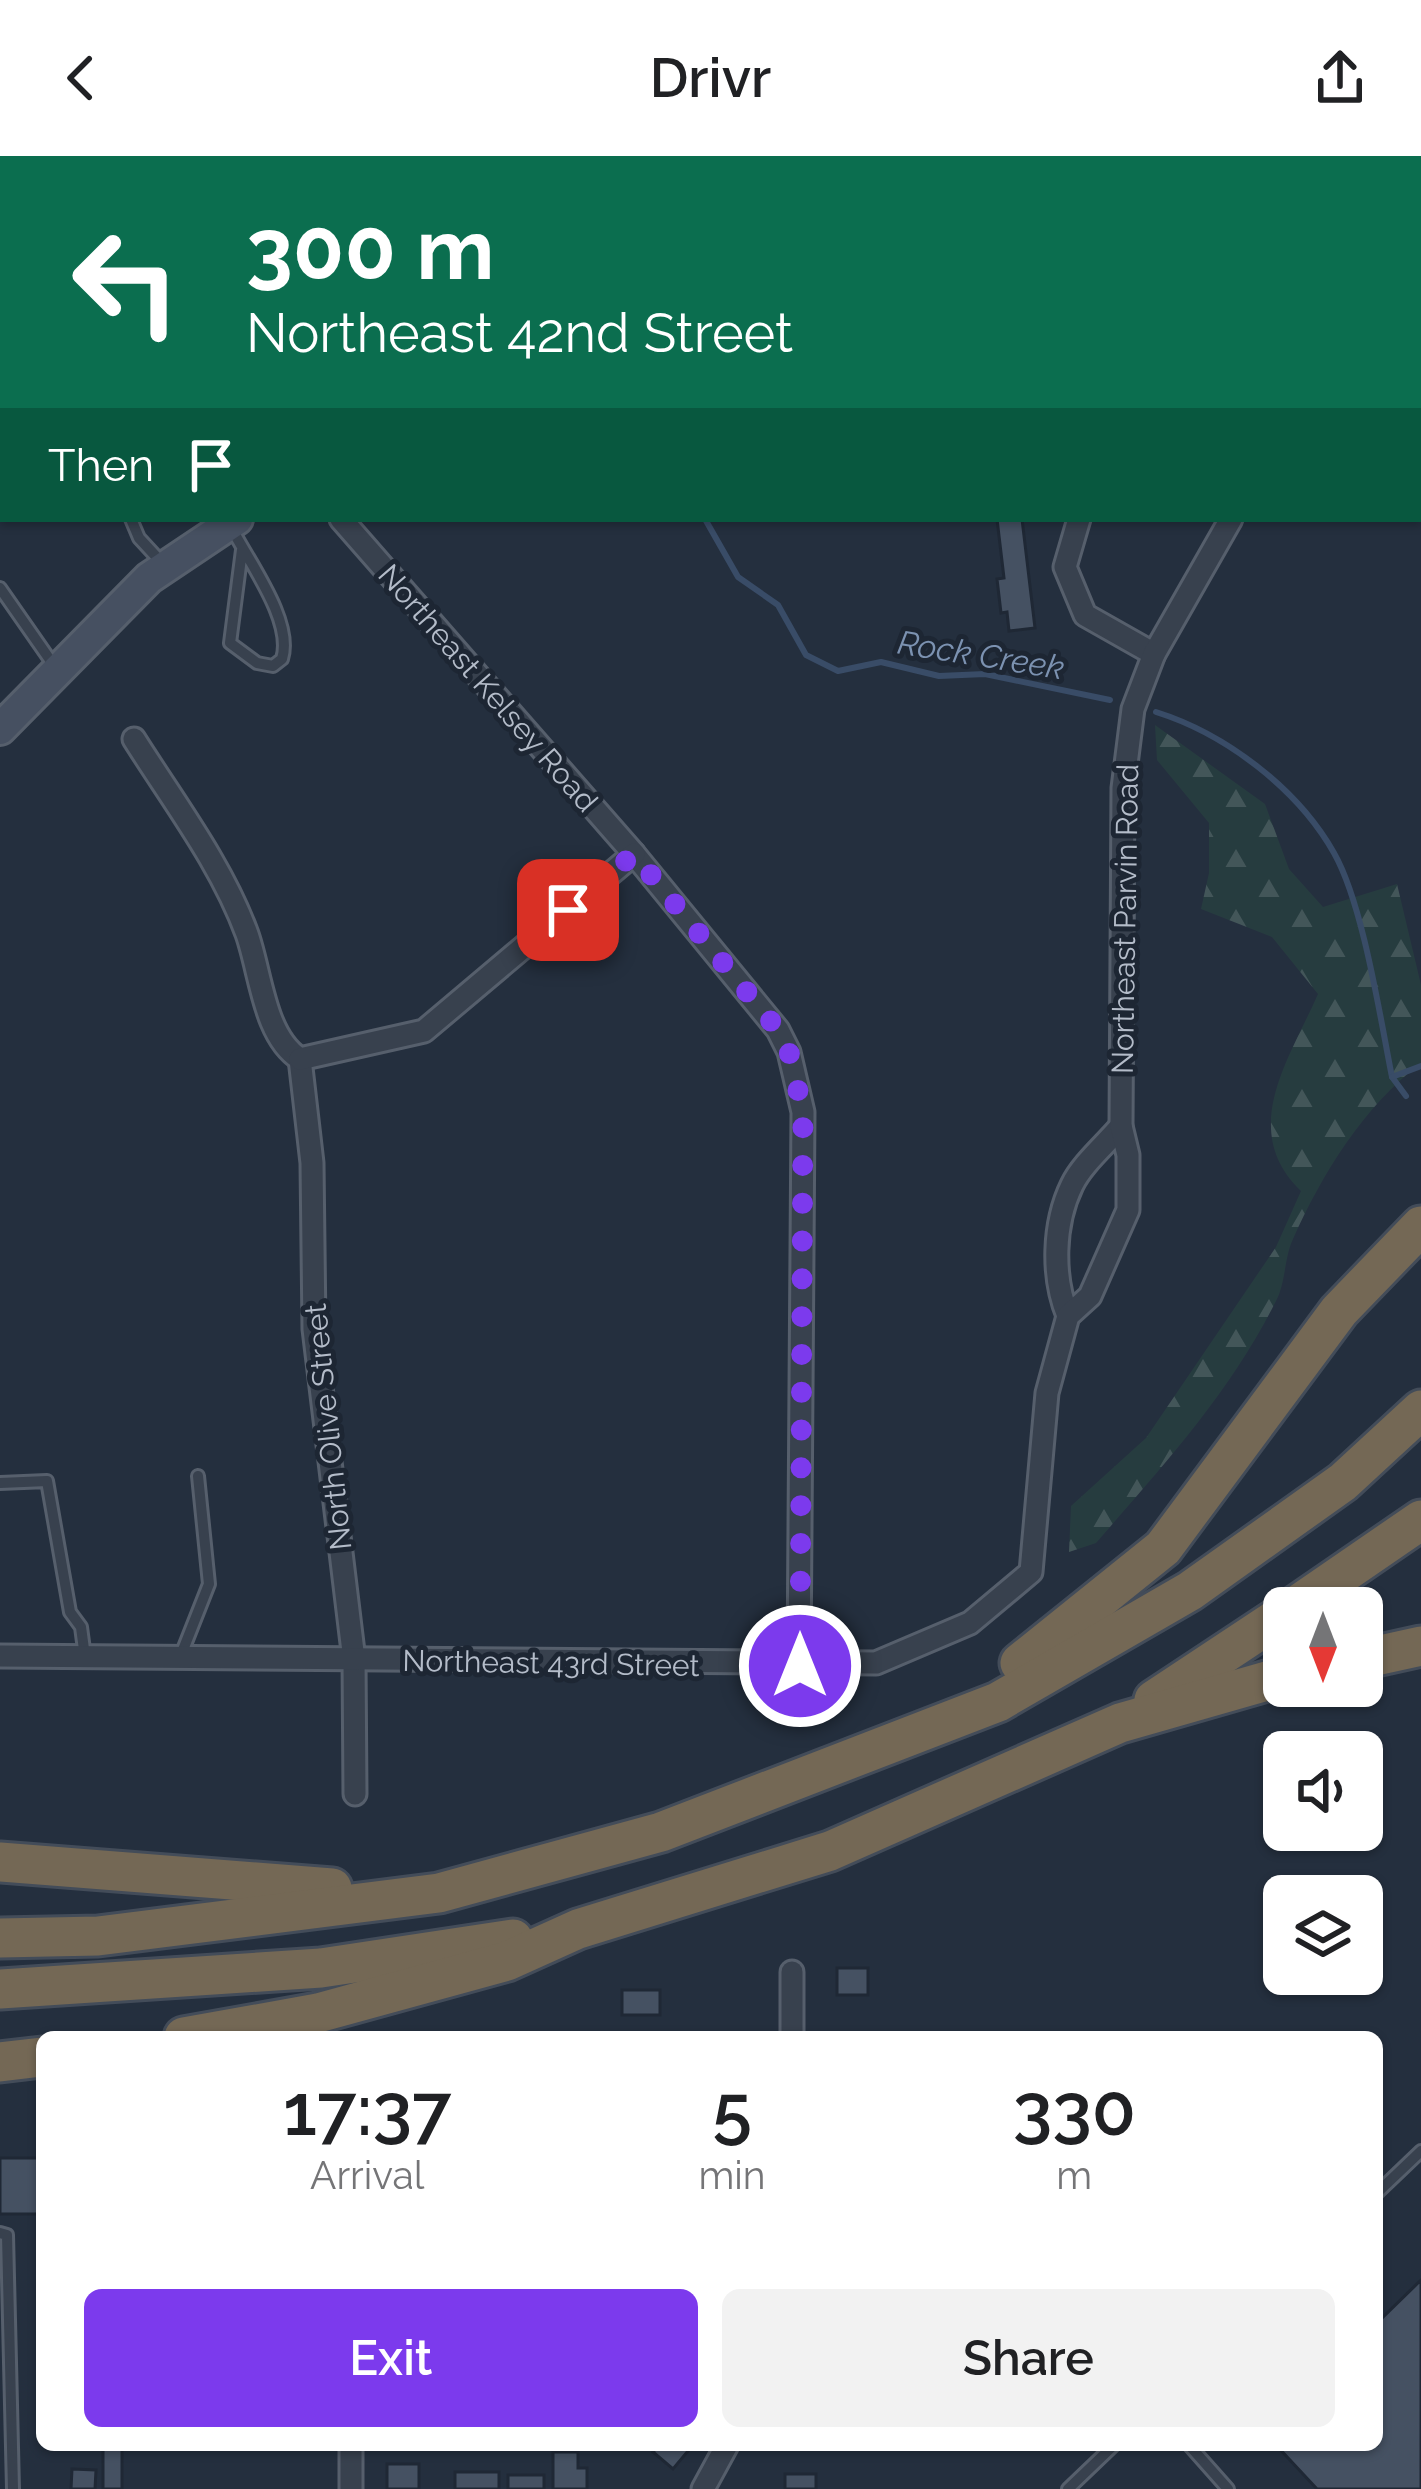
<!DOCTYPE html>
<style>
body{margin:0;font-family:Raleway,sans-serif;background:#f2f2f2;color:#202124;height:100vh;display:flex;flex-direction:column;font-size:45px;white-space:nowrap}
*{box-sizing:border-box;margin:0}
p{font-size:39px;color:#757577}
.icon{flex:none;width:66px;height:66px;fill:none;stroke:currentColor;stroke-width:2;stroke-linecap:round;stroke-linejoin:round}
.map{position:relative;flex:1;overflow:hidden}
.side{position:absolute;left:36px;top:1875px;width:1347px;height:420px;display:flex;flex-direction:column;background:#fff;border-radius:18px;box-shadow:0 3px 9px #0004}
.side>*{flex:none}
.top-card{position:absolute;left:0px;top:0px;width:1422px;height:366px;box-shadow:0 3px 9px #0004;background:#0b6e4f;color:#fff;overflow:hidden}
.needle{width:78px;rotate:180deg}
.tools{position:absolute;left:1263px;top:1431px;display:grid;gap:24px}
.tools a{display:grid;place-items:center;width:120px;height:120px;border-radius:18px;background:#fff;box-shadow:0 3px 9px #0004;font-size:60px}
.pin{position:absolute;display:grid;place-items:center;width:102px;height:102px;color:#fff;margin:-51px;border-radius:24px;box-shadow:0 6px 18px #0006}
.me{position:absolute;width:132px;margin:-66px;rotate:0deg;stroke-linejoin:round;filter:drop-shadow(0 0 9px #0008)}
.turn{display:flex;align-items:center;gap:42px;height:252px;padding:0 48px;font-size:54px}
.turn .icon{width:156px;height:156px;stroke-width:2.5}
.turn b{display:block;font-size:84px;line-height:102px}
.then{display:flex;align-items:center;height:114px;padding:0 48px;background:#0003;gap:24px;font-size:45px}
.eta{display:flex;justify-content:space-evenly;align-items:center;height:204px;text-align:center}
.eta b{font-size:72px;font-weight:600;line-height:84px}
.button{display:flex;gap:24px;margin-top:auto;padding:24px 48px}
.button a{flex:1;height:138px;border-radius:18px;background:#7c3aed;color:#fff;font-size:48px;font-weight:600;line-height:138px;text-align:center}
.button a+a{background:#f2f2f2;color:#202124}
header{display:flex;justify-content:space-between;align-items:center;height:156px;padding:0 48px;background:#fff;font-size:54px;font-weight:600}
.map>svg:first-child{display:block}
.forest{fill:url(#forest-firs)}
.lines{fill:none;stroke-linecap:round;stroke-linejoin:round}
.stream{stroke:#394c67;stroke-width:6}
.building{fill:#455162;stroke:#1f2835;stroke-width:3}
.lane-casing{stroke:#565f6c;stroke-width:16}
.street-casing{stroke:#565f6c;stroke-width:27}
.secondary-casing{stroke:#565f6c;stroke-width:36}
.highway-casing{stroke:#434c59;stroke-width:45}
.path{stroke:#44595c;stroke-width:3;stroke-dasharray:9 9;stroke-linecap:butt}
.lane{stroke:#38414e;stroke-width:10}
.street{stroke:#38414e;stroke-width:21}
.secondary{stroke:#465061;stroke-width:30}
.highway{stroke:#746855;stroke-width:39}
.route{stroke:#7c3aed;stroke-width:21;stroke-dasharray:0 37.8}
.labels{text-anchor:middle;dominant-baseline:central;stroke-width:10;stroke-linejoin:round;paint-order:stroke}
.street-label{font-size:30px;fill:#b4bcc9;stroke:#1d2633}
.water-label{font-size:33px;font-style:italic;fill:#7c92b1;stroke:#1d2633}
</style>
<header><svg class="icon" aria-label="back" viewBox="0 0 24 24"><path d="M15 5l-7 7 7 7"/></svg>Drivr<svg class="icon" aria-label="share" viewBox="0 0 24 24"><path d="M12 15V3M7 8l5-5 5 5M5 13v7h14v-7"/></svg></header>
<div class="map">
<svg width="1421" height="2333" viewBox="0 0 1421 2333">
<defs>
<pattern id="forest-firs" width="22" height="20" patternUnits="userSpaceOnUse" patternTransform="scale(3)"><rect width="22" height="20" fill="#263c3f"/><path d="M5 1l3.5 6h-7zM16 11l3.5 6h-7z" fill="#435659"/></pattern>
</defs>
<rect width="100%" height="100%" fill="#242f3e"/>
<path class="forest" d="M 1155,569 L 1265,648 L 1289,713 L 1323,751 L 1397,728 L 1421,829 L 1421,907 C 1364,950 1322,1018 1293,1083 C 1284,1102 1286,1126 1276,1145 C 1230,1237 1163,1310 1096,1387 L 1069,1396 L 1071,1350 L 1146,1282 L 1276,1091 L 1301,1035 C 1238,974 1289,904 1318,838 L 1272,781 L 1201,753 L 1209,717 L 1209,667 L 1157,604 Z"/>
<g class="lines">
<g class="stream">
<path d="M 479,0 L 480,3"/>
<path d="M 705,363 L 738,421 L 778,449 L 806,499 L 838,515 L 881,506 L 939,520 L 985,518 L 1110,544"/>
<path d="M 1156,556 C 1226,578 1298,633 1334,697 C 1363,748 1380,861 1392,921 L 1406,940"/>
<path d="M 1392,921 L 1421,910"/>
</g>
</g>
<g class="building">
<path d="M 997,363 L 1022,363 L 1035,472 L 1009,475 L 1007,456 L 1001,457 L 997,423 L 1004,422 Z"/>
<rect x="837" y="1812" width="31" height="27"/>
<rect x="622" y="1834" width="38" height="25"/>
<rect x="0" y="2002" width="38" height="56"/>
<path d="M 1421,2124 L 1421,2333 L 1317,2333 L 1276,2289 L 1377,2289 L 1377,2167 Z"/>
<path d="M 659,2289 L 693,2289 L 673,2313 L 653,2296 Z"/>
<rect x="103" y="2291" width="19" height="42"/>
<path d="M 553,2296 L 578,2296 L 578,2312 L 587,2312 L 587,2333 L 553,2333 Z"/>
<rect x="387" y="2308" width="32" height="25"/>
<path d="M 72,2313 L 96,2314 L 95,2333 L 71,2333 Z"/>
<rect x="455" y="2316" width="44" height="17"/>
<rect x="785" y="2318" width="31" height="15"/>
<rect x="508" y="2319" width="36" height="14"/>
</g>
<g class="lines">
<g class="lane-casing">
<g id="lane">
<path d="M 1157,0 L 1160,3"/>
<path d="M 131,363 L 139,382 L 163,408"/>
<path d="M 231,371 C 248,405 294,465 282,503 L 273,510 L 257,507 L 230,487 L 242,394"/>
<path d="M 0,432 L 55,511"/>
<path d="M 0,1327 L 47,1325 L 70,1456 L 81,1471 L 85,1501"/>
<path d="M 181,1499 L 209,1428 L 198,1320"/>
<path d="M 1377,2037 L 1421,1995"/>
<path d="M 0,2077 L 7,2079 L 13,2333"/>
<path d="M 1189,2289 L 1228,2333"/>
<path d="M 1068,2333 L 1114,2289"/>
</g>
</g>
<g class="street-casing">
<g id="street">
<path d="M 0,42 L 3,42"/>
<path d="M 341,363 L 634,698 L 778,874 L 789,896 L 803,956 L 799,1510"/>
<path d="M 1079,363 L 1065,411 L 1085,459 L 1154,498"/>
<path d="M 134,583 C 173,645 222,709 247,778 C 261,818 264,880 300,903"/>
<path d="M 300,903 L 312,1007 L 314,1173 L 354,1504 L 355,1638"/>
<path d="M 300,903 L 424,875 L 634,698"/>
<path d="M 1068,1160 C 1052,1121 1053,1068 1072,1029 C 1082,1008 1106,988 1121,970"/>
<path d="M 0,1500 L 876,1507 L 970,1467 L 1031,1416 L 1047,1237 L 1068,1160 L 1090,1140 L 1128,1054 L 1128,999 L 1121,970 L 1123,632 L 1133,553 L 1154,498 L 1231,363"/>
<path d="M 792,1881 L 792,1816"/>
<path d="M 351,2333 L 351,2289"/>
<path d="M 703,2333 L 727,2289"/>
</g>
</g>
<g class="secondary-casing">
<g id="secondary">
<path d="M 798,0 L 799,3"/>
<path d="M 704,3 L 706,0"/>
<path d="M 1419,40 L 1421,38"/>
<path d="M 0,573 L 149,422 L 237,363"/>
</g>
</g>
<g class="highway-casing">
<g id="highway">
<path d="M 1293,1452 L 1421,1364"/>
<path d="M 1362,1503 L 1421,1490"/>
<path d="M 1020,1507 L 1163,1392 L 1339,1155 L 1421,1070"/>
<path d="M 1154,1544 L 1284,1458"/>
<path d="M 0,1706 L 332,1732"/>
<path d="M 0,1782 L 98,1780 L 439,1737 L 661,1676 L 998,1546 L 1190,1435 L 1343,1326 L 1421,1254"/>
<path d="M 0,1833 L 321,1812 L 513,1783"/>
<path d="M 184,1881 L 318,1857 L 507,1805 L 578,1773 L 830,1695 L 1120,1567 L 1284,1520"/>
<path d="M 0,1906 L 42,1901"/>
</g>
</g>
<g class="path">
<path d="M 676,3 L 676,0"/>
<path d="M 830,3 L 831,0"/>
</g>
<use href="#lane" class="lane"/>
<use href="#street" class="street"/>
<use href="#secondary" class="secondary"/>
<use href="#highway" class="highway"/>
</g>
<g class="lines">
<path class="route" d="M 568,754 L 634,698 L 778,874 L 789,896 L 803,956 L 800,1510"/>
</g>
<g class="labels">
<g class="street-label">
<text transform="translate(488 532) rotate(49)">Northeast Kelsey Road</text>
<text transform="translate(1125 763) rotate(-89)">Northeast Parvin Road</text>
<text transform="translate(328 1271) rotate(-96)">North Olive Street</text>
<text transform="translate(551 1507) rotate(1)">Northeast 43rd Street</text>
</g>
<g class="water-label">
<text transform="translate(981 499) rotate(9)">Rock Creek</text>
</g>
</g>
</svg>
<div class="tools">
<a><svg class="needle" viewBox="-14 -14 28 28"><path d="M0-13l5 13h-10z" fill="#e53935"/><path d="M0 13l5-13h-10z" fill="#757577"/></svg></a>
<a><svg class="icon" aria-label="sound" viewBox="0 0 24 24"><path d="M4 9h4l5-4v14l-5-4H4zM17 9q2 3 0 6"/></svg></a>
<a><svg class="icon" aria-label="layers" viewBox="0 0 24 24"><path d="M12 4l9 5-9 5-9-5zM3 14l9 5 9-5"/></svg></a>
</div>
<div class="pin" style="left:568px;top:754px;background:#d93025"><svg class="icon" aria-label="arrive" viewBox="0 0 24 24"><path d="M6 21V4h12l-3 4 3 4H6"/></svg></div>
<svg class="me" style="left:800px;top:1510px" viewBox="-20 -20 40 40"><circle r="17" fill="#7c3aed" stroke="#fff" stroke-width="3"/><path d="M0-11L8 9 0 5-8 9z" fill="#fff"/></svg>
<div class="top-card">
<div class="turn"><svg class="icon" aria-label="left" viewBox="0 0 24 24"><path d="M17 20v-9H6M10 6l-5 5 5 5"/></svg><div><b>300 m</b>Northeast 42nd Street</div></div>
<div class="then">Then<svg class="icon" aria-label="arrive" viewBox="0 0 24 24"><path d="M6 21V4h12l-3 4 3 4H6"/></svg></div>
</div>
<section class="side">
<div class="eta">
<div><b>17:37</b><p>Arrival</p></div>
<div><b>5</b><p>min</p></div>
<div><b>330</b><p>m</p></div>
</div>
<div class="button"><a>Exit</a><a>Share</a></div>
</section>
</div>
